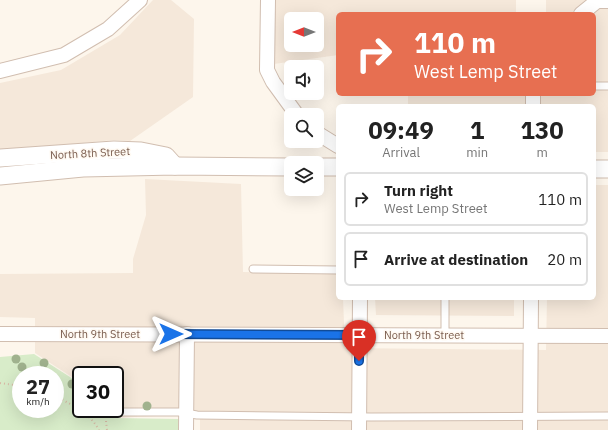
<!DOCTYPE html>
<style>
body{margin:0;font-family:"IBM Plex Sans",sans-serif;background:#f6f6f6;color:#222;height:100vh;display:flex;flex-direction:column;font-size:15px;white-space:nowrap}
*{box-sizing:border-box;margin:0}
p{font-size:13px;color:#767676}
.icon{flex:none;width:22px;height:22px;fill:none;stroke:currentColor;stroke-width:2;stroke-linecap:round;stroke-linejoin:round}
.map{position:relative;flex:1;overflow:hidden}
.panel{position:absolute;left:336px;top:104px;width:260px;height:196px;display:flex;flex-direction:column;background:#fff;border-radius:6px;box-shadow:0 4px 16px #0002}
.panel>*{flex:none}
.guide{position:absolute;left:336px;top:12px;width:260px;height:84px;border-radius:6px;box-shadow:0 4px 16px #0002;background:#e76f51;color:#fff;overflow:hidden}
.needle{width:26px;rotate:270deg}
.buttons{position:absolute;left:284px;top:12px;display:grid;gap:8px}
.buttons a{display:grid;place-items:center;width:40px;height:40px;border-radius:6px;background:#fff;box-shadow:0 4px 16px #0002;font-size:20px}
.speed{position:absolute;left:12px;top:366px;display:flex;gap:8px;font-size:20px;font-weight:700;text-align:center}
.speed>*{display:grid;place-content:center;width:52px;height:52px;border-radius:50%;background:#fff;box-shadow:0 4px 16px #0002;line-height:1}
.speed small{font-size:10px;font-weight:400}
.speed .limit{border:2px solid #111;border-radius:6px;background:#fff;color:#111}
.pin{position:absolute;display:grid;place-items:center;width:34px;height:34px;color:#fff;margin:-41px -17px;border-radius:50% 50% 50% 0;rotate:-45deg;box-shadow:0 0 4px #0007}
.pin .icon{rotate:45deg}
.me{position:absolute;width:44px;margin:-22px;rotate:90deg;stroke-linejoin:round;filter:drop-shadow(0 0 3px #0008)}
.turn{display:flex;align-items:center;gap:14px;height:84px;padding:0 12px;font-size:18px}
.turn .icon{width:52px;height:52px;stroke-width:2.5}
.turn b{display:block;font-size:28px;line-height:34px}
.eta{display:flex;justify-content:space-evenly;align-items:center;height:68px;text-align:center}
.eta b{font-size:24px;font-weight:700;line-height:28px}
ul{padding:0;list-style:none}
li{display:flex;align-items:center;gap:12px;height:54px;margin:0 8px 6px;padding:0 4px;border:2px solid #e0e0e0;border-radius:6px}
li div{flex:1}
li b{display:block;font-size:15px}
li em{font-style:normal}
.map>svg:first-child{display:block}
.residential{fill:#f5e8da;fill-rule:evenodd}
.green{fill:#d8ecc9;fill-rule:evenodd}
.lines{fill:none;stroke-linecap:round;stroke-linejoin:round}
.service-casing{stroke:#d1beb0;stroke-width:9}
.minor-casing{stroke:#d1beb0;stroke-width:16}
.tertiary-casing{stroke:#d1beb0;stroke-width:19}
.path{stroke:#d9b8a5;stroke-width:2;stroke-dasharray:1 3;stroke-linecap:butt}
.service{stroke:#fff;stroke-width:7}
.minor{stroke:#fff;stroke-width:14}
.tertiary{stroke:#fff;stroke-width:17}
.tree{fill:#a0b28e}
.route-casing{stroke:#114b97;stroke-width:10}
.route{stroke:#1a73e8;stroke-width:7}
.labels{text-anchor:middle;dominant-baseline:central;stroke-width:3;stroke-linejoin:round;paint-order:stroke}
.street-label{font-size:11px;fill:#7a5c4d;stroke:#fffaf3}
</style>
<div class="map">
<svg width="608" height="430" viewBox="0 0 608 430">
<rect width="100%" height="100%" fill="#fdf6ec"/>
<g class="residential">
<path d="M 153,0 L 171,0 L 194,19 L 193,97 L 130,141 L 114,140 L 0,151 L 0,83 L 61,70 L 120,35 Z"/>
<path d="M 275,0 L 516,0 L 516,14 L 338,14 L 338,55 L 274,64 ZM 291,19 L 317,19 L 317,45 L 291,45 Z"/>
<path d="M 546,0 L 608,0 L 608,152 L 594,152 L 594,106 L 408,106 L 408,94 L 594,94 L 594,14 L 546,14 Z"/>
<path d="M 145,179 L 241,184 L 243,272 L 338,273 L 338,298 L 343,298 L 345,348 L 546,350 L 547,298 L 594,298 L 594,279 L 608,279 L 608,430 L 200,430 L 200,418 L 240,412 L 114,418 L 107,409 L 115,409 L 115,375 L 81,375 L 81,383 L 35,353 L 35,318 L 0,317 L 0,274 L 133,273 L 133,259 L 146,215 Z"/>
<rect x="594" y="185" width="14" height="94"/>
<path d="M 375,298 L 514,298 L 514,316 L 376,315 Z"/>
</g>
<path class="green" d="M 34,354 L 81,384 L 81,409 L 107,409 L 114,418 L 179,419 L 179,430 L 0,430 L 0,357 ZM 21,375 L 55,375 L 55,409 L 21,409 Z"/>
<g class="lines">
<g class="service-casing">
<g id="service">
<path d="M 594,86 L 608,86"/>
<path d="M 253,269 L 338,270"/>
<path d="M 445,298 L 445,335"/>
<path d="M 105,412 L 179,412 L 197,415 L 371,417 L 608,416"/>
</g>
</g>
<g class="minor-casing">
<g id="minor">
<path d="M 268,0 L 267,70 L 273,82 L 297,115"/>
<path d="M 581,14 L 597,1 L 608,1"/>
<path d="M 0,71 L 64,55 L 108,29 L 140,0"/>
<path d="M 533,106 L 533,94"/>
<path d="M 317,133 L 338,146"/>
<path d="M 0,334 L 608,336"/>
<path d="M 186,430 L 187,334"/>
<path d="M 359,430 L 360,298"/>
<path d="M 530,430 L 531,298"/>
</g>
</g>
<g class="tertiary-casing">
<g id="tertiary">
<path d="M 0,158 L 114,150 L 141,151 L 166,156 L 175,166"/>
<path d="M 317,167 L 338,167"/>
<path d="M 594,169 L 608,169"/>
<path d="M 0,176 L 83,168 L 175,166 L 291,167"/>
</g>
</g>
<g class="path">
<path d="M 0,383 L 21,386"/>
<path d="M 55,396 C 72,405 89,412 99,430"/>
<path d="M 106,421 L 107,430"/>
</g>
<use href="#service" class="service"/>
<use href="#minor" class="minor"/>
<use href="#tertiary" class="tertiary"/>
</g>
<g class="tree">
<circle cx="16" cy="359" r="4.5"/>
<circle cx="44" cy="363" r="4.5"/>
<circle cx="22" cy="367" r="4.5"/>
<circle cx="72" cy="384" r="4.5"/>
<circle cx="147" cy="406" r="4.5"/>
</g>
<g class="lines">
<g class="route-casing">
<path id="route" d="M 171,334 L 359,335 L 359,361"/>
</g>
<use href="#route" class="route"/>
</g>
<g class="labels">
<g class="street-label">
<text transform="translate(90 153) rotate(-3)">North 8th Street</text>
<text x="100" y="334">North 9th Street</text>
<text x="424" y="335">North 9th Street</text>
</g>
</g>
</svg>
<div class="buttons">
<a><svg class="needle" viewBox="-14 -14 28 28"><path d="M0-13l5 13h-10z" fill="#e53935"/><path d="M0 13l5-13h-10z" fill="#767676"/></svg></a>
<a><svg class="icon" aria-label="sound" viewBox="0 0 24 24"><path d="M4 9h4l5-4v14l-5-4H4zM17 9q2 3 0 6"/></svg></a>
<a><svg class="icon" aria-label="search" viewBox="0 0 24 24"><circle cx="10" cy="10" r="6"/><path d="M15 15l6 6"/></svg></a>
<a><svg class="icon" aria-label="layers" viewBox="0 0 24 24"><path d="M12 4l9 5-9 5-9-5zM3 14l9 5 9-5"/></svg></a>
</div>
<div class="speed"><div>27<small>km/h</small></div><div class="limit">30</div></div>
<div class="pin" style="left:359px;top:361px;background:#d93025"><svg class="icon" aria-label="arrive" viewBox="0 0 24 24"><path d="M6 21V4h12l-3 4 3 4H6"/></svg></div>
<svg class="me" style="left:171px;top:334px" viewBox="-20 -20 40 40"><path d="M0-17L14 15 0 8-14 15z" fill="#1a73e8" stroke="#fff" stroke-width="4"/></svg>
<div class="guide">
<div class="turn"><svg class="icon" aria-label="right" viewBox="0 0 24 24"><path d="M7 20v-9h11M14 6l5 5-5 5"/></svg><div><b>110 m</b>West Lemp Street</div></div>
</div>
<section class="panel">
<div class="eta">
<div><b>09:49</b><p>Arrival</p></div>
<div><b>1</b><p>min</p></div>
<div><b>130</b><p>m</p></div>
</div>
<ul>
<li><svg class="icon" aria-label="right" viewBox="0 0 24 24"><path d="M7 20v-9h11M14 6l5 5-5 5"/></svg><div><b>Turn right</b><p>West Lemp Street</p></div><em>110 m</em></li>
<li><svg class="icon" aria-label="arrive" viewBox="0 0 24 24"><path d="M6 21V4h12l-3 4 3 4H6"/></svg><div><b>Arrive at destination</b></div><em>20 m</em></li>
</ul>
</section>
</div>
